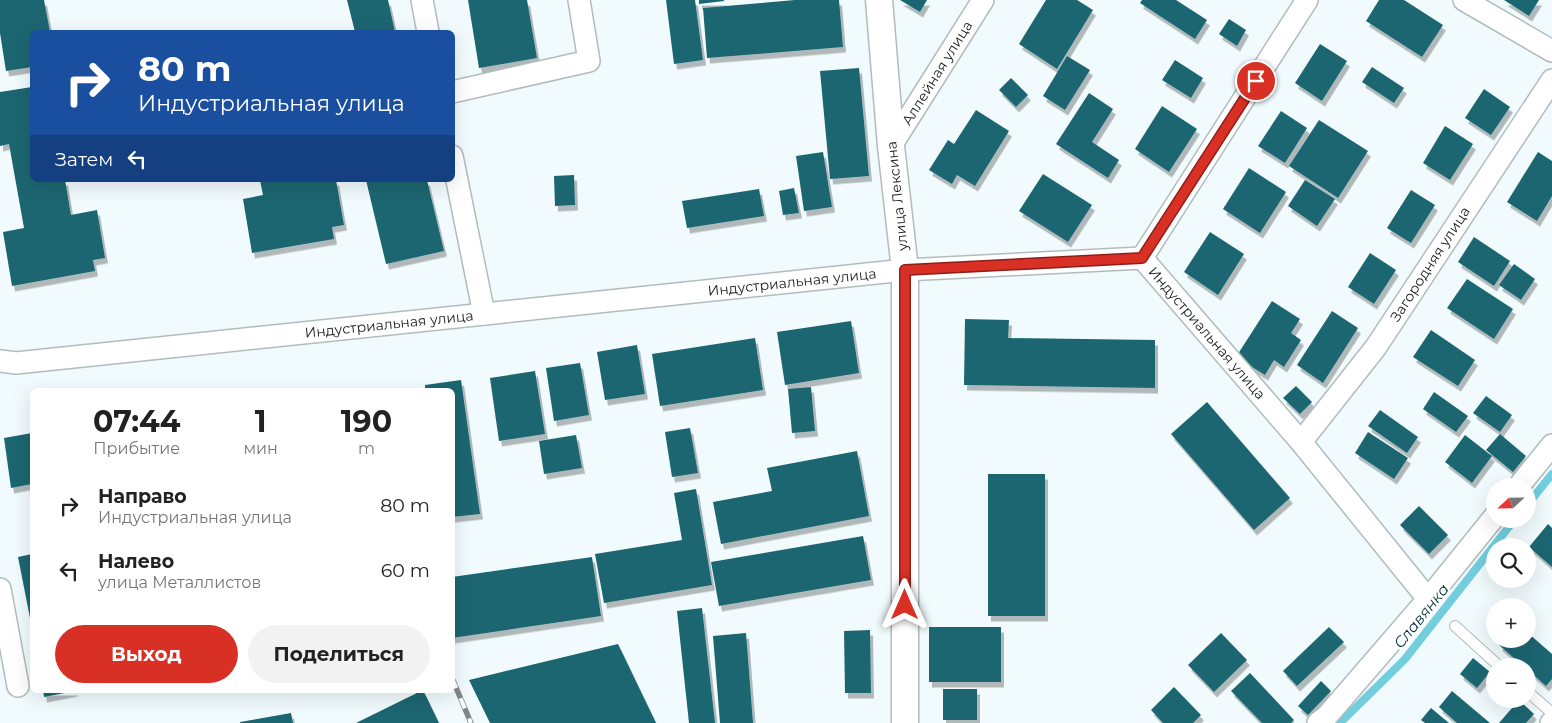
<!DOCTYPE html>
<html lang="ru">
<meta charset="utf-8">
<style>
body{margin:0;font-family:Montserrat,sans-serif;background:#f2f2f2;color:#222;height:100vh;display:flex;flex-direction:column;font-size:19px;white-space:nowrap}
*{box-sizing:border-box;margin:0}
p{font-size:16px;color:#767676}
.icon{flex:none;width:28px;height:28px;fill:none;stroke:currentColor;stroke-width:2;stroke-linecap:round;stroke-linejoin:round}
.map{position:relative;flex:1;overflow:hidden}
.sheet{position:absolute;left:30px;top:388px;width:425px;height:305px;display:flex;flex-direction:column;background:#fff;border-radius:8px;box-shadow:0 5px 20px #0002}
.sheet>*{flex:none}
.guide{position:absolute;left:30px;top:30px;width:425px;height:152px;border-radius:8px;box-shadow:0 5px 20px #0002;background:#1a4fa0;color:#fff;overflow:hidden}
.needle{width:32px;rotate:248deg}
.tools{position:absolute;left:1486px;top:478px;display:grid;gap:10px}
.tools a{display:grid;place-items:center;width:50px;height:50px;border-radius:50%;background:#fff;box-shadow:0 5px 20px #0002;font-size:25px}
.pin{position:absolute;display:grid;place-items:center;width:42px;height:42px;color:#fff;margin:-21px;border:2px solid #fff;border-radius:50%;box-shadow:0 1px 5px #0007}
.me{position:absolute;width:55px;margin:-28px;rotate:0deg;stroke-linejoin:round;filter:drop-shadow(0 0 4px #0008)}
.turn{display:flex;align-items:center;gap:18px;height:105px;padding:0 25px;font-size:22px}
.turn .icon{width:65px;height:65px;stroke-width:2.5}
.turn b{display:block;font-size:35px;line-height:42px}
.then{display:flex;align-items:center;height:48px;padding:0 25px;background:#0003;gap:10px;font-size:19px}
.eta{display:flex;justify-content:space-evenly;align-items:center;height:85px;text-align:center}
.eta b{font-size:30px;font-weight:700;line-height:35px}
.primary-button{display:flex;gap:10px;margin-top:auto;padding:10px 25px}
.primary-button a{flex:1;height:58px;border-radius:30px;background:#d93025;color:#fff;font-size:20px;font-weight:700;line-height:58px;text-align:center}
.primary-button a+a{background:#f2f2f2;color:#222}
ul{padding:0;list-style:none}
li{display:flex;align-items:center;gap:15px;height:65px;padding:0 25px}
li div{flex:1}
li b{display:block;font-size:19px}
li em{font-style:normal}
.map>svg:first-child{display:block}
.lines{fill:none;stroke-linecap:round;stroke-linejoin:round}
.stream{stroke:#72cedd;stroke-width:8}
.building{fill:#1b6671;filter:url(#shadow)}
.service-casing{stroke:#b2bcbd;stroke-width:12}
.minor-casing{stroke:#b2bcbd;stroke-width:24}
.tertiary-casing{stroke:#b2bcbd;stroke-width:29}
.service{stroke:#fff;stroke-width:10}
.minor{stroke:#fff;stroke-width:21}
.tertiary{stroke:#fff;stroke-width:26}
.rail-casing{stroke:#818789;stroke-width:5.5}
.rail{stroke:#fff;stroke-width:4;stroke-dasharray:11;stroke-linecap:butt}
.route-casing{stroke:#8d1f18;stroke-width:12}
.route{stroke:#d93025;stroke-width:9}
.labels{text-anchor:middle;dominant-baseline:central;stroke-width:5;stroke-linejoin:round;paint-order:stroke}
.street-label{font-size:14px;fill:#202324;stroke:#fff}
.water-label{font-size:15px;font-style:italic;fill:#033238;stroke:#fff}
</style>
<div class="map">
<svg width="1552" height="723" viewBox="0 0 1552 723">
<defs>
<filter id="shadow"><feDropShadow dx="3" dy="5.5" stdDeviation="0" flood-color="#0004"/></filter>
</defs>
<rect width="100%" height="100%" fill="#f1fbfd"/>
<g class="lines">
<g class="stream">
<path d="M 1528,504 L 1552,474"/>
<path d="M 1340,723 L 1405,659 L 1515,519"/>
</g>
</g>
<g class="building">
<path d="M 0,0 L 44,0 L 50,32 L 32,32 L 32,67 L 6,71 L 0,33 Z"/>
<path d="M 347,0 L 388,0 L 395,32 L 355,32 Z"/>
<path d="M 468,0 L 527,0 L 537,58 L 479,68 Z"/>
<path d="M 666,0 L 695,0 L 703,60 L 674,64 Z"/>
<path d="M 699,0 L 724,0 L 724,1 L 699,4 Z"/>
<path d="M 795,0 L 839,0 L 843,47 L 707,58 L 703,8 Z"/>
<path d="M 900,0 L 927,0 L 920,12 Z"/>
<path d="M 1046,0 L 1077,0 L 1093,10 L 1057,69 L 1019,44 Z"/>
<path d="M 1142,0 L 1176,0 L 1207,20 L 1195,39 L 1140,3 Z"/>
<path d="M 1379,0 L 1404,0 L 1443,25 L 1422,57 L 1366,21 Z"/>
<path d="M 1504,0 L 1539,0 L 1529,16 Z"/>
<path d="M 1229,19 L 1246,30 L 1237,46 L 1219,34 Z"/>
<path d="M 1320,44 L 1347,61 L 1322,101 L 1295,83 Z"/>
<path d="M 1067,56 L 1090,70 L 1065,110 L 1043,96 Z"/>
<path d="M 1175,60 L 1203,78 L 1191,98 L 1162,80 Z"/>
<path d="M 1372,67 L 1404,88 L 1394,103 L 1362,82 Z"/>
<path d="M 859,68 L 869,176 L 830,179 L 820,71 Z"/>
<path d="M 1011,78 L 1028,95 L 1016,107 L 999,90 Z"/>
<path d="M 32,87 L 32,180 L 65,180 L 71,215 L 97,210 L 105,258 L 93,260 L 95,271 L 12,286 L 3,232 L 24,228 L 9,144 L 0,146 L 0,92 Z"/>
<path d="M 1484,89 L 1510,107 L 1491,135 L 1465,118 Z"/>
<path d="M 1089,93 L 1113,109 L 1092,142 L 1119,160 L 1108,178 L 1056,144 Z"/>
<path d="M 1162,106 L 1197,129 L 1169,172 L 1135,149 Z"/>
<path d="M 976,110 L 1009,131 L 975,186 L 957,175 L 952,184 L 929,170 L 948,140 L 954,144 Z"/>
<path d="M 1281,111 L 1307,128 L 1285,163 L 1258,146 Z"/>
<path d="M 1319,120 L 1368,151 L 1338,198 L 1289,166 Z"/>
<path d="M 1445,126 L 1473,144 L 1450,180 L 1423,163 Z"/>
<path d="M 823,152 L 832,207 L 804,211 L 796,156 Z"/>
<path d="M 1538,152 L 1552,161 L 1552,196 L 1537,221 L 1507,202 Z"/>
<path d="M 1249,168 L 1286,192 L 1260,233 L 1223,209 Z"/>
<path d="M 1043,174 L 1092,205 L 1068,242 L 1019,211 Z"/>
<path d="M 574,175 L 575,205 L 555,206 L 554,176 Z"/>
<path d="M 260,180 L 310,180 L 310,182 L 336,180 L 344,225 L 332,227 L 334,239 L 252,253 L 243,199 L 263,195 Z"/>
<path d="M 366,180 L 427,180 L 444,251 L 386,264 Z"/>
<path d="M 1305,180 L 1335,199 L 1317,226 L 1288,206 Z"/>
<path d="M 794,188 L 799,213 L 783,215 L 779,191 Z"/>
<path d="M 759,189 L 764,216 L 687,228 L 682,201 Z"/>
<path d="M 1411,190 L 1435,205 L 1411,243 L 1387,228 Z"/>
<path d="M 1210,232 L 1244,254 L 1218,295 L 1184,272 Z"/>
<path d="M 1474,237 L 1510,261 L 1494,286 L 1458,262 Z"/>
<path d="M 1370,253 L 1396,270 L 1374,304 L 1348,287 Z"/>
<path d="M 1514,264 L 1535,279 L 1521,300 L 1499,285 Z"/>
<path d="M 1467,279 L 1513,309 L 1494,339 L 1447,308 Z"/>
<path d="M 1272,301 L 1300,319 L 1291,333 L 1301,340 L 1284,367 L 1274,360 L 1265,375 L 1236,357 Z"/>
<path d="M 1332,311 L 1358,328 L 1323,383 L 1297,365 Z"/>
<path d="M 965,319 L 1009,320 L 1008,338 L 1155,340 L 1155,388 L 964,385 Z"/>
<path d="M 851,321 L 859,373 L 785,385 L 777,332 Z"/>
<path d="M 1431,330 L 1475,360 L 1458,386 L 1413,357 Z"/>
<path d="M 755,338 L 763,390 L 660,406 L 652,354 Z"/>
<path d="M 637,345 L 645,394 L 605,400 L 597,352 Z"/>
<path d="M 580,363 L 589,415 L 554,421 L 546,368 Z"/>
<path d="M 535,371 L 545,434 L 499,441 L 490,378 Z"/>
<path d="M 461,380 L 480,514 L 452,517 L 452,390 L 425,390 L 425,385 Z"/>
<path d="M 1296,386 L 1312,402 L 1300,414 L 1283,398 Z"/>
<path d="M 811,387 L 815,431 L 792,433 L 788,389 Z"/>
<path d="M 1434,392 L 1468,416 L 1456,432 L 1423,409 Z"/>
<path d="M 1486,396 L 1512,415 L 1500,432 L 1473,413 Z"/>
<path d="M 1207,402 L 1290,498 L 1254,530 L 1171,434 Z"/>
<path d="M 1380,410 L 1418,437 L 1407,453 L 1368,426 Z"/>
<path d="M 690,428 L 698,473 L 672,477 L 665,432 Z"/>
<path d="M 1368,432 L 1408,458 L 1394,479 L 1355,453 Z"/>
<path d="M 32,433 L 32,484 L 11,488 L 4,438 Z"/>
<path d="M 1500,434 L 1526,456 L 1513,472 L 1486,450 Z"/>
<path d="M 576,435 L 582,468 L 544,474 L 539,441 Z"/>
<path d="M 1465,435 L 1492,456 L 1472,483 L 1445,462 Z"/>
<path d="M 857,451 L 869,516 L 721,544 L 713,502 L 772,491 L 767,468 Z"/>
<rect x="988" y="474" width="57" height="142"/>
<path d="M 696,489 L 712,585 L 604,603 L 595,554 L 682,540 L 674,493 Z"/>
<path d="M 1419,506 L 1448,535 L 1429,554 L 1400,525 Z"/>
<path d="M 1548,524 L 1552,528 L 1552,567 L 1529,547 Z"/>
<path d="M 863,536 L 871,580 L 719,606 L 711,562 Z"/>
<path d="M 32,554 L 32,628 L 18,557 Z"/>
<path d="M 592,557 L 601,616 L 452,638 L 452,577 Z"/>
<path d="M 702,608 L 715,723 L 689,723 L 677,611 Z"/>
<rect x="929" y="627" width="72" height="55"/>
<path d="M 1329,627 L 1344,642 L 1297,686 L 1283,671 Z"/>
<path d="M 870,630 L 871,693 L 845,693 L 844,631 Z"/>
<path d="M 746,633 L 753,723 L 720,723 L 713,636 Z"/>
<path d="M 1221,633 L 1247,660 L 1214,692 L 1188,665 Z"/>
<path d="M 1528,633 L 1552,654 L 1552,679 L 1546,686 L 1528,670 L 1528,666 L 1523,666 L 1499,645 L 1504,639 L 1528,639 Z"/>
<path d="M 618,644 L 656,723 L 490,723 L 469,680 Z"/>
<path d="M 1473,658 L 1490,672 L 1477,688 L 1460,674 Z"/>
<path d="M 1250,673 L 1294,720 L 1291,723 L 1262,723 L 1231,691 Z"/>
<path d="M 1321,681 L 1331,691 L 1308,715 L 1298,706 Z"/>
<path d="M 1174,687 L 1201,715 L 1193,723 L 1163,723 L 1151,710 Z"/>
<rect x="943" y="689" width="34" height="31"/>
<path d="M 43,690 L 75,690 L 75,691 L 44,697 Z"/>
<path d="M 423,690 L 439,723 L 356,723 Z"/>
<path d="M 1452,691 L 1490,723 L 1457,723 L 1439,707 Z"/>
<path d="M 1519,700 L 1534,714 L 1526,723 L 1499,723 Z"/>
<path d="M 1431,708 L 1449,723 L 1425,723 L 1421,720 Z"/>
<path d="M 291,713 L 293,723 L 240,723 L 240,722 Z"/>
</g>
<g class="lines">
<g class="service-casing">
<g id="service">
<path d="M 1455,626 L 1499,666"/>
<path d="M 1528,692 L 1552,713"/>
</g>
</g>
<g class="minor-casing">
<g id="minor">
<path d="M 422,0 L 428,32"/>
<path d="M 1464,0 L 1552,51"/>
<path d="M 452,92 L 589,61 L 579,0"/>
<path d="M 891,146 L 983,0"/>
<path d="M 452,156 L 484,314"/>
<path d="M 1142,258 L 1307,0"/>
<path d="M 0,361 L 16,363 L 905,270 L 1142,258 L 1301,442 L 1428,599"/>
<path d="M 1301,442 L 1376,347 L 1552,80"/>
<path d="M 1519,486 L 1552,445"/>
<path d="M 0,589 L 18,686"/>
<path d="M 1318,723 L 1327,716 L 1428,599 L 1495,516"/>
<path d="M 1551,723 L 1552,722"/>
</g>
</g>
<g class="tertiary-casing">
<path id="tertiary" d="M 879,0 L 891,146 L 905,270 L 905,723"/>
</g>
<use href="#service" class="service"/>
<use href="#minor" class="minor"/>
<use href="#tertiary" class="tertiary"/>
<g class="rail-casing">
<path id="rail" d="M 452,678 L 471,723"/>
</g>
<use href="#rail" class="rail"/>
</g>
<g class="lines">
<g class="route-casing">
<path id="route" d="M 905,605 L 905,270 L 1142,258 L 1256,81"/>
</g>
<use href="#route" class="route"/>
</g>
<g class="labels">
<g class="street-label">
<text transform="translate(937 73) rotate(-58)">Аллейная улица</text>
<text transform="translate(897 196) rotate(-96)">улица Лексина</text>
<text transform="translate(1430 264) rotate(-57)">Загородняя улица</text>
<text transform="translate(792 282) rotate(-6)">Индустриальная улица</text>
<text transform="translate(389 324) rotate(-6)">Индустриальная улица</text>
<text transform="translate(1207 333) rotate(49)">Индустриальная улица</text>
</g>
<g class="water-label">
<text transform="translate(1421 616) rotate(-51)">Славянка</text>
</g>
</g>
</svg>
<div class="tools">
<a><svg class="needle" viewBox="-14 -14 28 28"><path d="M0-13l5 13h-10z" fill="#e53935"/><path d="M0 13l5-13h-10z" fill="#767676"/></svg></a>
<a><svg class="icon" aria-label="search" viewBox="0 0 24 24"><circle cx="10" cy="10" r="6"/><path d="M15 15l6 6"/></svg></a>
<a>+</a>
<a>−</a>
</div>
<div class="pin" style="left:1256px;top:81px;background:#d93025"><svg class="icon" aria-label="arrive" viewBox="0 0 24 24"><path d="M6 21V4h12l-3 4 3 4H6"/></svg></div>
<svg class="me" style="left:905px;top:605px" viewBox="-20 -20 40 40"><path d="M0-17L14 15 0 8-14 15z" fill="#d93025" stroke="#fff" stroke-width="4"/></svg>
<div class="guide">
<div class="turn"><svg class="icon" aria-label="right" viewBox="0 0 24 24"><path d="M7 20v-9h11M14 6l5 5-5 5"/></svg><div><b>80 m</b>Индустриальная улица</div></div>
<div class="then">Затем<svg class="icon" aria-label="left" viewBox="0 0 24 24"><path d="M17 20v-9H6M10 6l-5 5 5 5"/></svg></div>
</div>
<section class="sheet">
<div class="eta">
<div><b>07:44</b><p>Прибытие</p></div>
<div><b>1</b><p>мин</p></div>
<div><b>190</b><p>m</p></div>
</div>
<ul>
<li><svg class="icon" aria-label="right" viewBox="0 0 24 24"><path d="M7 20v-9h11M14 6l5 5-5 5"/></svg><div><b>Направо</b><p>Индустриальная улица</p></div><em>80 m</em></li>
<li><svg class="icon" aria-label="left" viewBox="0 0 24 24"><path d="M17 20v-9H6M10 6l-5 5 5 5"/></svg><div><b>Налево</b><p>улица Металлистов</p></div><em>60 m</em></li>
</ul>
<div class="primary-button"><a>Выход</a><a>Поделиться</a></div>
</section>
</div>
